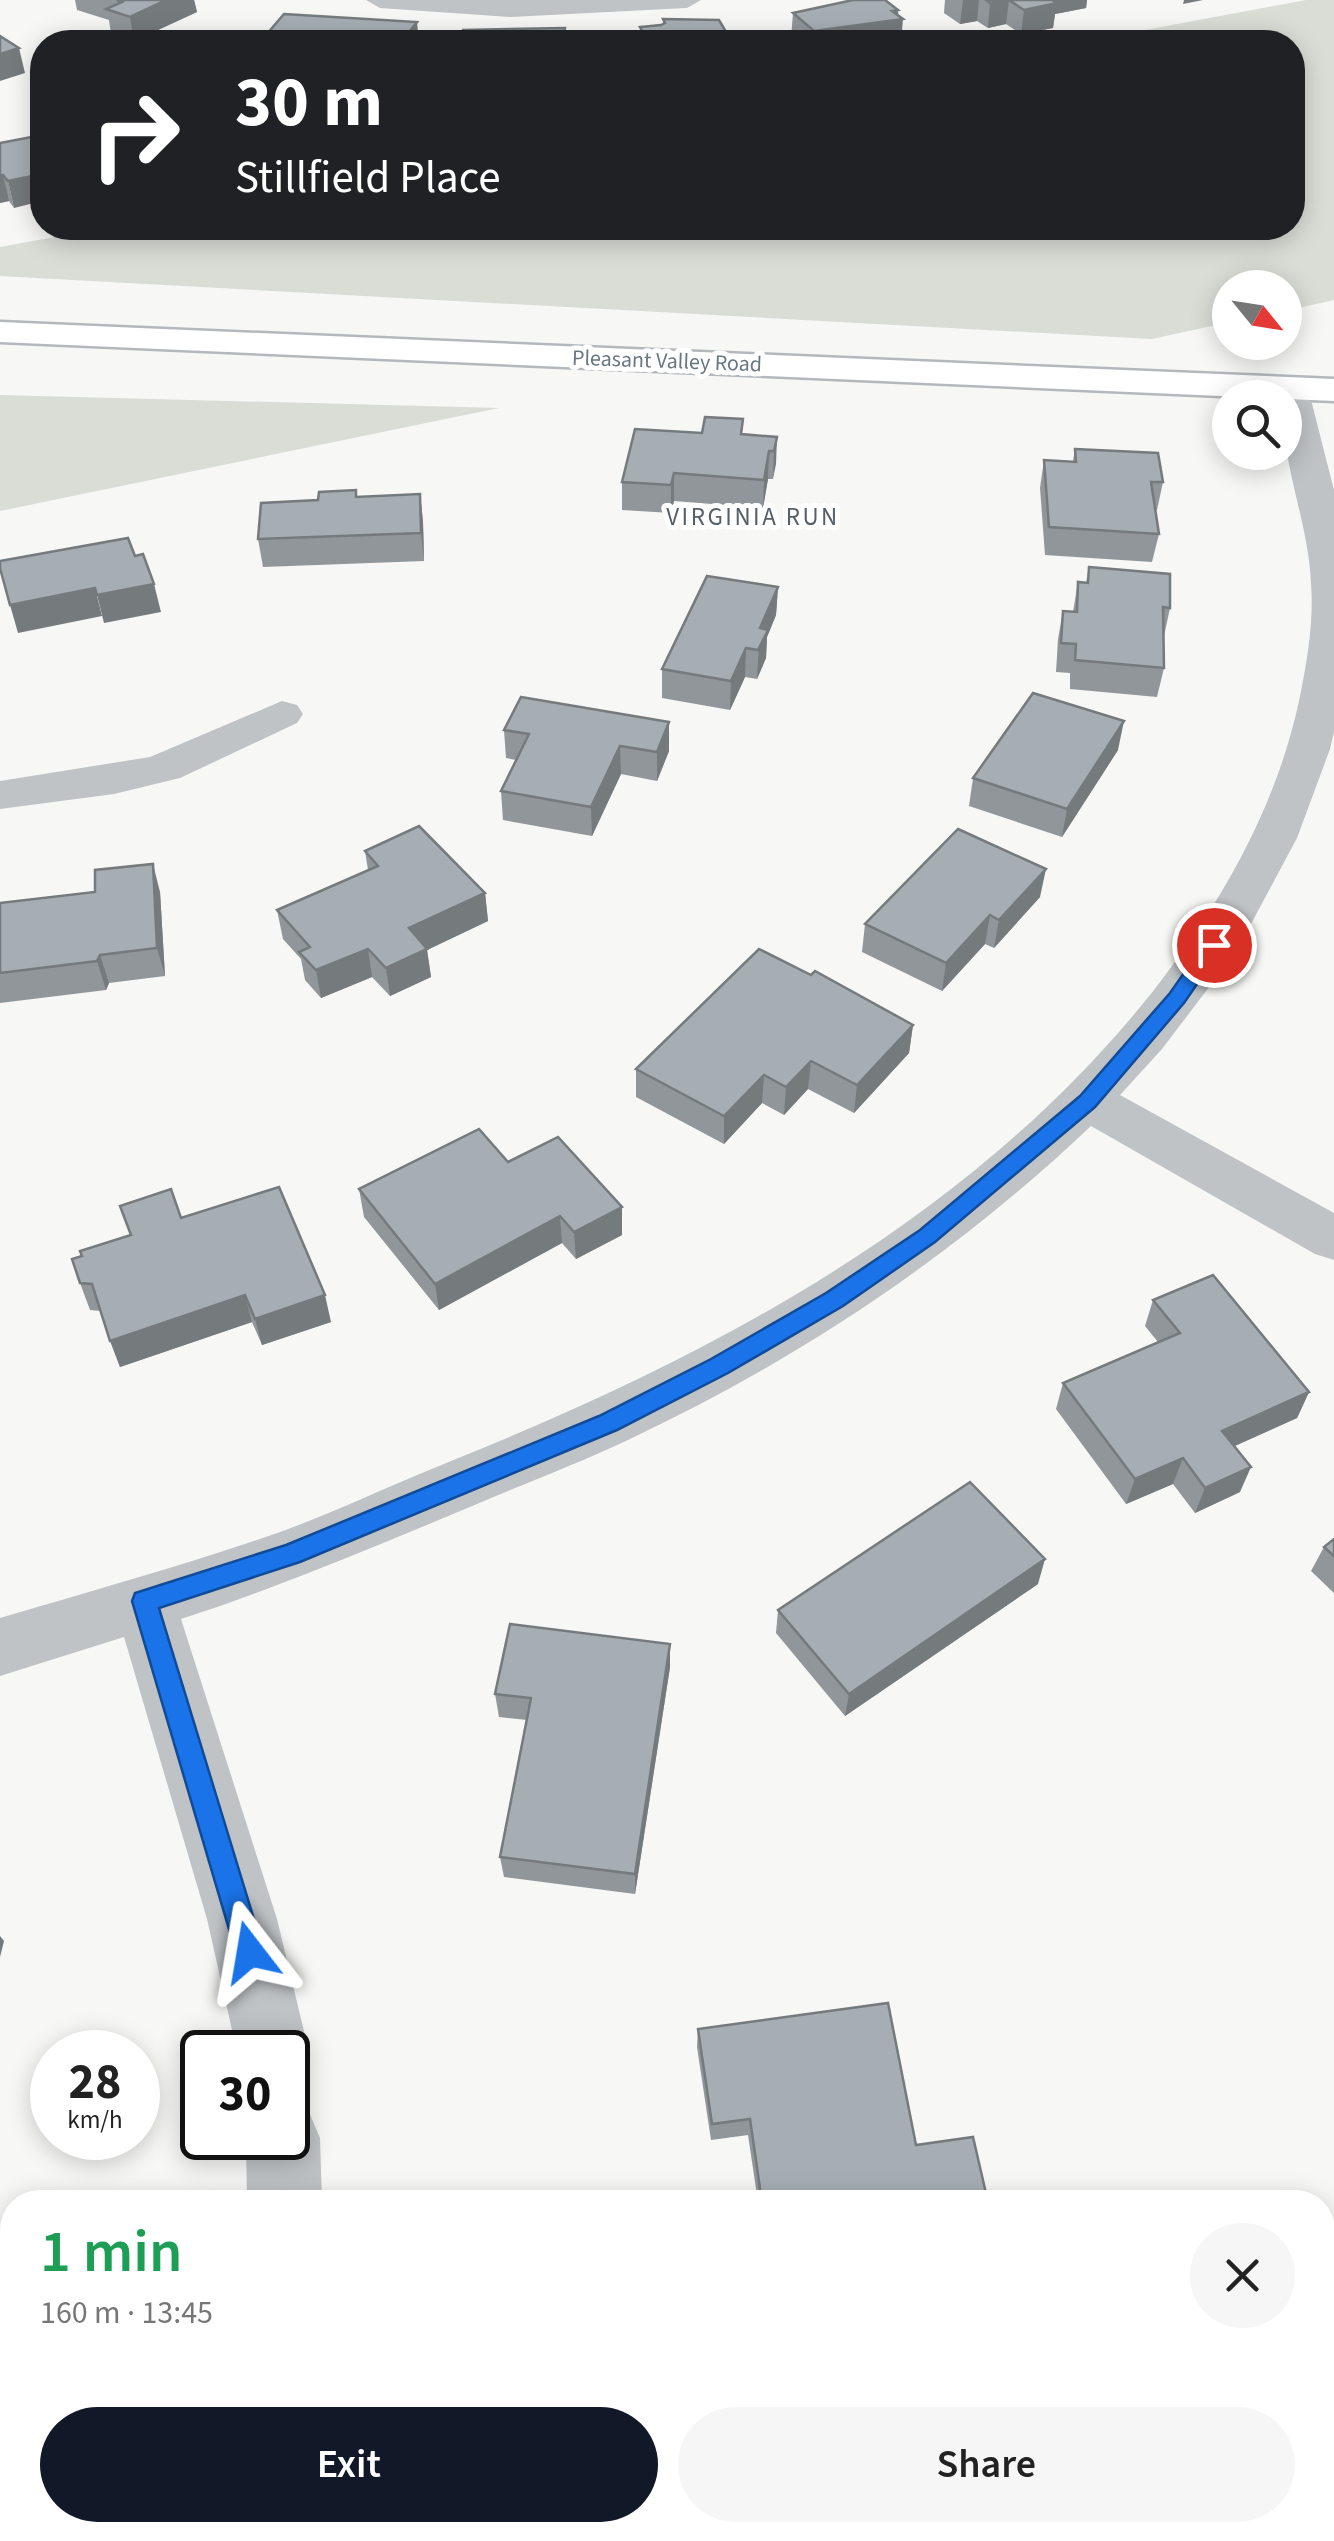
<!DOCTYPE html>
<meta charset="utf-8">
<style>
body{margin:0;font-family:"Source Sans 3",sans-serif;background:#f6f6f6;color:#222;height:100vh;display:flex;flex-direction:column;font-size:38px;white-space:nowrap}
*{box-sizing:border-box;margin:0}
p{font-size:32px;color:#767676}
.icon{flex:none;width:55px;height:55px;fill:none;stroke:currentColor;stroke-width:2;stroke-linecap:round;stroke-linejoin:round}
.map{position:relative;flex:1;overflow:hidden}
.side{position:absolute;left:0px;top:2190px;width:1335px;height:352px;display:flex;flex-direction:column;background:#fff;border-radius:40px 40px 0 0;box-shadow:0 5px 25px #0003}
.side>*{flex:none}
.hud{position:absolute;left:30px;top:30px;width:1275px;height:210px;border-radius:40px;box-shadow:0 5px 25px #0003;background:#202124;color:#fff;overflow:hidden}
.needle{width:65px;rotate:120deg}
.fabs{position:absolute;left:1212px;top:270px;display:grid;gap:20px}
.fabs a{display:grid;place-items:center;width:90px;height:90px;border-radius:50%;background:#fff;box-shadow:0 5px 25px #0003;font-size:50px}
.speed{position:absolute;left:30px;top:2030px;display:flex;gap:20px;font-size:50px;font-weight:700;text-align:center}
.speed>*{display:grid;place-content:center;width:130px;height:130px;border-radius:50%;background:#fff;box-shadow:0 5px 25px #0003;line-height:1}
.speed small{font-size:25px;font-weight:400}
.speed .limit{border:5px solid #111;border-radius:15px;background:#fff;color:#111}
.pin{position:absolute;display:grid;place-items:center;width:85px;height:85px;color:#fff;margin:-42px;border:5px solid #fff;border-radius:50%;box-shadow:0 2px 10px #0007}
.me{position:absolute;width:110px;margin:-55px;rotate:346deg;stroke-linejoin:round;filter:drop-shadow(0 0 8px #0008)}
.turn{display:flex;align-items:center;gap:35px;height:210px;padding:0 40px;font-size:45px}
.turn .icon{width:130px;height:130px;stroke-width:2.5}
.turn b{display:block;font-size:70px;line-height:85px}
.round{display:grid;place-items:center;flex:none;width:105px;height:105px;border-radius:52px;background:#f6f6f6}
.headline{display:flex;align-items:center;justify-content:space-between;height:170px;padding:0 40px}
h1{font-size:60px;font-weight:600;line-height:75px;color:#1e9e55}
.cta{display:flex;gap:20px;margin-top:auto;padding:20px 40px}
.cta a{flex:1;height:115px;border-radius:60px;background:#111827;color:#fff;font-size:40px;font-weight:600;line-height:115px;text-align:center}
.cta a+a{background:#f6f6f6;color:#222}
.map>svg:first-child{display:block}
.green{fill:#d9ddd6}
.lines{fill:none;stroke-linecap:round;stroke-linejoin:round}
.secondary-casing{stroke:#b4b8bc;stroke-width:5}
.minor{fill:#bfc3c6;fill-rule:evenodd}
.secondary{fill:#fff;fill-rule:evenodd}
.wall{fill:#90969a}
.shaded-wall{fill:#757a7d}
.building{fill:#a7aeb3;stroke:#757a7d;stroke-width:2.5}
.route{fill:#1a73e8;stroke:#114b97;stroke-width:2.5}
.labels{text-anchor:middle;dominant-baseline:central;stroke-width:10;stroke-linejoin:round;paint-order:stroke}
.far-street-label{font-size:22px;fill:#697782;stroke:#fff}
.far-neighbourhood-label{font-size:25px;letter-spacing:2.5px;fill:#566068;stroke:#fff}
</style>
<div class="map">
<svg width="1334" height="2541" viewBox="0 0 1334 2541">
<rect width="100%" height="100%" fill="#f7f7f5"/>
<g class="green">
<path d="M 1306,0 L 1334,0 L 1334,300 L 1285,311 L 1285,288 L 1230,288 L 1230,322 L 1152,339 L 0,276 L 0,247 L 104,228 L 1292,228 L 1292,42 L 1081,42 Z"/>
<path d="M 0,395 L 499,408 L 0,511 Z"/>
</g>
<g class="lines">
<g class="secondary-casing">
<path id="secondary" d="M 0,322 L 1334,379 L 1334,401 L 0,342 Z"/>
</g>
<g class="minor">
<path d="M 366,0 L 701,0 L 687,8 L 511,17 L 380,8 Z"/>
<path d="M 1290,377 L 1303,380 L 1308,388 L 1334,490 L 1334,732 L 1330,749 L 1297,838 L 1252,922 L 1219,974 L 1162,1049 L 1120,1095 L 1334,1213 L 1334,1260 L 1315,1254 L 1091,1126 C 954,1256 801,1358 630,1439 C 580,1463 528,1482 477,1504 C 379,1545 282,1586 181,1619 L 277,1919 L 309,2052 L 298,2077 L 288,2082 L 288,2052 L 237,2052 L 207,1919 L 124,1637 L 0,1676 L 0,1618 C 95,1590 189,1564 283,1531 C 342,1509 398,1482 456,1459 C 719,1353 975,1216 1154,990 C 1221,904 1276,808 1299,701 C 1307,663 1314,622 1311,583 C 1309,536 1293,493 1286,447 C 1283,431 1285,414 1285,398 L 1274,398 L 1272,388 L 1277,380 Z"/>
<path d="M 282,701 L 297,705 L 303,714 L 297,723 L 180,778 L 114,794 L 0,809 L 0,781 L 150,757 Z"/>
<path d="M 288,2103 L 309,2112 L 320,2138 L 322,2202 L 247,2202 L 246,2138 L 288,2138 Z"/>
<path d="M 199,2530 L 281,2530 L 278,2541 L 196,2541 Z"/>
</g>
<use href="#secondary" class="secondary"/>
</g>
<g class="wall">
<path d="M 75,0 L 194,0 L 197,12 L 134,41 L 111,34 L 109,20 L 77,10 Z"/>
<path d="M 945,0 L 1087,0 L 1086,8 L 1055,14 L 1053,28 L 1021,34 L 1006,24 L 988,28 L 977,21 L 960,24 L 944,13 Z"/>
<path d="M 898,10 L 901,42 L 797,42 L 791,38 L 793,13 Z"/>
<path d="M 663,19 L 732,42 L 640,42 L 640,27 L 661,25 L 663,24 Z"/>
<path d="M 0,143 L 14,208 L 9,201 L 0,203 Z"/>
<path d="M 702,433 L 777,437 L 773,479 L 768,479 L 763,508 L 674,501 L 671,513 L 622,510 L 622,482 Z"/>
<path d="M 1075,449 L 1163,482 L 1157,510 L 1155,510 L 1159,534 L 1152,562 L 1045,555 L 1040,488 L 1044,460 L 1073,461 Z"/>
<path d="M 420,494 L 423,522 L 424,561 L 263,567 L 258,539 L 357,497 Z"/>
<path d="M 1089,567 L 1170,608 L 1164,636 L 1164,668 L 1157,697 L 1070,689 L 1070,673 L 1056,672 L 1058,639 L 1063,611 L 1073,612 L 1078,582 L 1086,583 Z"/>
<path d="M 778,587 L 776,615 L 767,637 L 766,658 L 757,679 L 745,677 L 730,710 L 662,698 L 662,669 Z"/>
<path d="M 504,730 L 669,751 L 657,781 L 621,774 L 592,836 L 503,820 L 501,791 L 516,760 L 506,758 Z"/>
<path d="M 1118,750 L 1062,837 L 969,806 L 973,778 Z"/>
<path d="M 365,851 L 485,893 L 488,921 L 427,950 L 431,977 L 390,996 L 372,977 L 321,998 L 305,980 L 301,959 L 283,939 L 277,910 L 368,870 Z"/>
<path d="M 160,892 L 165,976 L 109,983 L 106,990 L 0,1003 L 0,903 Z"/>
<path d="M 1040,897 L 994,948 L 985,944 L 942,991 L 862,952 L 865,924 Z"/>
<path d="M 913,1025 L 909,1053 L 854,1113 L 808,1089 L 784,1115 L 762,1103 L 724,1144 L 636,1097 L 636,1069 Z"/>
<path d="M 508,1162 L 622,1235 L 576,1259 L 562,1243 L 439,1310 L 364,1217 L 359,1189 Z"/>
<path d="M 181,1218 L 331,1322 L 262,1345 L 252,1322 L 120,1367 L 100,1311 L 90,1310 L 80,1283 Z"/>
<path d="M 1153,1300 L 1309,1392 L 1297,1418 L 1235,1446 L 1240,1492 L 1195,1513 L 1173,1484 L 1126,1504 L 1056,1409 L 1063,1383 L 1158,1342 L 1145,1326 Z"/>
<path d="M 1334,1539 L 1334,1593 L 1311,1571 L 1324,1547 Z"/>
<path d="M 1038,1584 L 845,1716 L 776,1633 L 778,1610 Z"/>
<path d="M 670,1667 L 635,1894 L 504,1877 L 500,1857 L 527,1720 L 499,1717 L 495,1694 Z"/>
<path d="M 698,2029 L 916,2145 L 988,2202 L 758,2202 L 748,2135 L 711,2140 L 697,2047 Z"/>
</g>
<g class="shaded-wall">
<path d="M 166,0 L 194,0 L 197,12 L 134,41 L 130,17 Z"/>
<path d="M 963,0 L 979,0 L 977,21 L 960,24 Z"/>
<path d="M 1009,0 L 1006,24 L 988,28 L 990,3 Z"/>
<path d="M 1041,0 L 1087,0 L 1086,8 L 1055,14 L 1053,28 L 1021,34 L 1024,10 Z"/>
<path d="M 1184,0 L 1203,0 L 1183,4 Z"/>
<path d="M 898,10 L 897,20 L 903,19 L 901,42 L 813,42 L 814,31 Z"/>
<path d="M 417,22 L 419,42 L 401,42 Z"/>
<path d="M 19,48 L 25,73 L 0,81 L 0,54 Z"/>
<path d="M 42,166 L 42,201 L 14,208 L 8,181 Z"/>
<path d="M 0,175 L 3,175 L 9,201 L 0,203 Z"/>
<path d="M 777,437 L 776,464 L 773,479 L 774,451 Z"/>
<path d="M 769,451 L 768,479 L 763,508 L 764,480 Z"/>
<path d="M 674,473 L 674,501 L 671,513 L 671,485 Z"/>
<path d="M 420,494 L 423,522 L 424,561 L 421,533 Z"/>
<path d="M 154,584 L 161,612 L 104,623 L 97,595 Z"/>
<path d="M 778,587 L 776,615 L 767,637 L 766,658 L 757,679 L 760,628 Z"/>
<path d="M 95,588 L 102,616 L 18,633 L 10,605 Z"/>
<path d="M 746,648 L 745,677 L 730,710 L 731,681 Z"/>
<path d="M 1124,721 L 1118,750 L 1062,837 L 1067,809 Z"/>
<path d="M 669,722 L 669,751 L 657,781 L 657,752 Z"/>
<path d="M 620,746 L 621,774 L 592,836 L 591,807 Z"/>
<path d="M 153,864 L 160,892 L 165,976 L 157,948 Z"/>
<path d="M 1046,869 L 1040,897 L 994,948 L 999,920 Z"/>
<path d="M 485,893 L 488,921 L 427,950 L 431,977 L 390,996 L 386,968 L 409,928 Z"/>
<path d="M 990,915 L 985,944 L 942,991 L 946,963 Z"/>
<path d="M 368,949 L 372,977 L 321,998 L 316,970 Z"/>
<path d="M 100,955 L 109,983 L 106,990 L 97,961 Z"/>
<path d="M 913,1025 L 909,1053 L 854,1113 L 857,1085 Z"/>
<path d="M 811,1061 L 808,1089 L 784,1115 L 786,1087 Z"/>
<path d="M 764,1075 L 762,1103 L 724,1144 L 724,1116 Z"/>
<path d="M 622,1207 L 622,1235 L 576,1259 L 574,1232 Z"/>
<path d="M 560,1216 L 562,1243 L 439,1310 L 435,1284 Z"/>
<path d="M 245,1295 L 252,1322 L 120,1367 L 110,1341 Z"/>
<path d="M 325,1295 L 331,1322 L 262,1345 L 255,1319 Z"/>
<path d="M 1309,1392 L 1297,1418 L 1212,1456 L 1222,1431 Z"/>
<path d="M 1183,1458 L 1173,1484 L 1126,1504 L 1135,1479 Z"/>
<path d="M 1251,1467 L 1240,1492 L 1195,1513 L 1205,1488 Z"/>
<path d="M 1045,1559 L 1038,1584 L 845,1716 L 849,1694 Z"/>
<path d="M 670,1644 L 670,1667 L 635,1894 L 635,1874 Z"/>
<path d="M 0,1936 L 4,1941 L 0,1957 Z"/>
<path d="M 12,2310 L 12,2383 L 0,2431 L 0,2357 Z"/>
</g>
<g class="building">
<path d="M 117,0 L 166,0 L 130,17 L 106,9 L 122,2 Z"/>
<path d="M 853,0 L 885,0 L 898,10 L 892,11 L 903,19 L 814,31 L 793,13 Z"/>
<path d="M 986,0 L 1006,0 L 990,3 Z"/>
<path d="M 1009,0 L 1052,0 L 1057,3 L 1024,10 Z"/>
<path d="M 284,14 L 417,22 L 401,42 L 309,42 L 310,41 L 294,40 L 291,42 L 260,42 Z"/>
<path d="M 663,19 L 719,20 L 732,42 L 648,42 L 640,27 L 661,25 L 665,23 Z"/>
<path d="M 565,28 L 563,42 L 460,42 L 463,30 Z"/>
<path d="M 0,36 L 19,48 L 0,54 Z"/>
<path d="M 42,135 L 42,166 L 38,167 L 42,174 L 8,181 L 3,175 L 0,175 L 0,143 Z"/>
<path d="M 705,417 L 743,419 L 741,434 L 777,437 L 774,451 L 769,451 L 764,480 L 674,473 L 671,485 L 622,482 L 635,429 L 702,433 Z"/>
<path d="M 1075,449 L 1158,453 L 1163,482 L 1151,482 L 1159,534 L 1049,527 L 1044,460 L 1076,462 Z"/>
<path d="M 356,490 L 356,497 L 420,494 L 421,533 L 258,539 L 261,503 L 318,500 L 319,492 Z"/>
<path d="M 128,538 L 135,556 L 143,554 L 154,584 L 97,595 L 95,588 L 10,605 L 0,568 L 0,561 Z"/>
<path d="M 1089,567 L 1170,574 L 1170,608 L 1163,607 L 1164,668 L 1075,660 L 1076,644 L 1061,643 L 1063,611 L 1077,612 L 1078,582 L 1088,583 Z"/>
<path d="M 707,576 L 778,587 L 760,628 L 768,630 L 758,650 L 746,648 L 731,681 L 662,669 Z"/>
<path d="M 1033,693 L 1124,721 L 1067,809 L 973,778 Z"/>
<path d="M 521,697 L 669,722 L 657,752 L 620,746 L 591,807 L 501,791 L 529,734 L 504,730 Z"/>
<path d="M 419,826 L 485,893 L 409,928 L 427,949 L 386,968 L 368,949 L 316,970 L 299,952 L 310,947 L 277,910 L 378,866 L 365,851 Z"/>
<path d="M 958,829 L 1046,869 L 999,920 L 990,915 L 946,963 L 865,924 Z"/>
<path d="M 153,864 L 157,948 L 100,955 L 97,961 L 0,973 L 0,903 L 95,892 L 95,870 Z"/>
<path d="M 759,949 L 811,975 L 815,971 L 913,1025 L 857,1085 L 811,1061 L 786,1087 L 764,1075 L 724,1116 L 636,1069 Z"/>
<path d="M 479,1129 L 508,1162 L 558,1137 L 622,1207 L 574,1232 L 560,1216 L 435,1284 L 359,1189 Z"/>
<path d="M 279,1187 L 325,1295 L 255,1319 L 245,1295 L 110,1341 L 92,1284 L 80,1283 L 72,1259 L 82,1256 L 80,1251 L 131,1235 L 120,1206 L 171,1189 L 181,1218 Z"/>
<path d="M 1213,1275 L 1309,1392 L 1222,1431 L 1251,1467 L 1205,1488 L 1183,1458 L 1135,1479 L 1063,1383 L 1180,1333 L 1153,1300 Z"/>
<path d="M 970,1482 L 1045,1559 L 849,1694 L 778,1610 Z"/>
<path d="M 1334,1539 L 1334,1556 L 1324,1547 Z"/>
<path d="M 510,1624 L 670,1644 L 635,1874 L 500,1857 L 531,1698 L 495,1694 Z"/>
<path d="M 888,2003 L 916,2145 L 973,2137 L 988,2202 L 762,2202 L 750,2119 L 712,2124 L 698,2029 Z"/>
<path d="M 0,2308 L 12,2309 L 0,2357 Z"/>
</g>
<path class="route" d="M 1214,938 L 1224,945 L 1184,1003 L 1095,1107 L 935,1242 L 843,1306 L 728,1373 L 617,1430 L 300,1562 L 159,1608 L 264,1952 L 260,1963 L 250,1967 L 239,1963 L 132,1601 L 135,1593 L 286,1545 L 599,1416 L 711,1359 L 826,1293 L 920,1230 L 1080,1096 L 1170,993 L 1207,940 Z"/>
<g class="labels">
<g class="far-street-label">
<text transform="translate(667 361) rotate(2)">Pleasant Valley Road</text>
</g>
<g class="far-neighbourhood-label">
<text x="753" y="517">VIRGINIA RUN</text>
</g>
</g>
</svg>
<div class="fabs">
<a><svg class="needle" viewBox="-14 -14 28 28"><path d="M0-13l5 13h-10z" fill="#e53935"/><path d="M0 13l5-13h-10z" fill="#767676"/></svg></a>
<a><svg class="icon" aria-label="search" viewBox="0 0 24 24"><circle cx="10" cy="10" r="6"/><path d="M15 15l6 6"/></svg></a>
</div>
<div class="speed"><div>28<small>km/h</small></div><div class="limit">30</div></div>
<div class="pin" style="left:1214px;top:945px;background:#d93025"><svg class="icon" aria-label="arrive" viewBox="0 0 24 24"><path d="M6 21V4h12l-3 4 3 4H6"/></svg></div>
<svg class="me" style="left:250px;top:1952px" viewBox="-20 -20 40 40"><path d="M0-17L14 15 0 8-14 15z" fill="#1a73e8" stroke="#fff" stroke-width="4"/></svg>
<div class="hud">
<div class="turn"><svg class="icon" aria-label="right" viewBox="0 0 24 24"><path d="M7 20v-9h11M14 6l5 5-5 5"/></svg><div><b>30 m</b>Stillfield Place</div></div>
</div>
<section class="side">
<div class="headline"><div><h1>1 min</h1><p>160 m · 13:45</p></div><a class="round"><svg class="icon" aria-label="close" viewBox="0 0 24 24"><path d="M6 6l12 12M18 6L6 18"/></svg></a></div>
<div class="cta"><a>Exit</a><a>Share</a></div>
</section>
</div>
